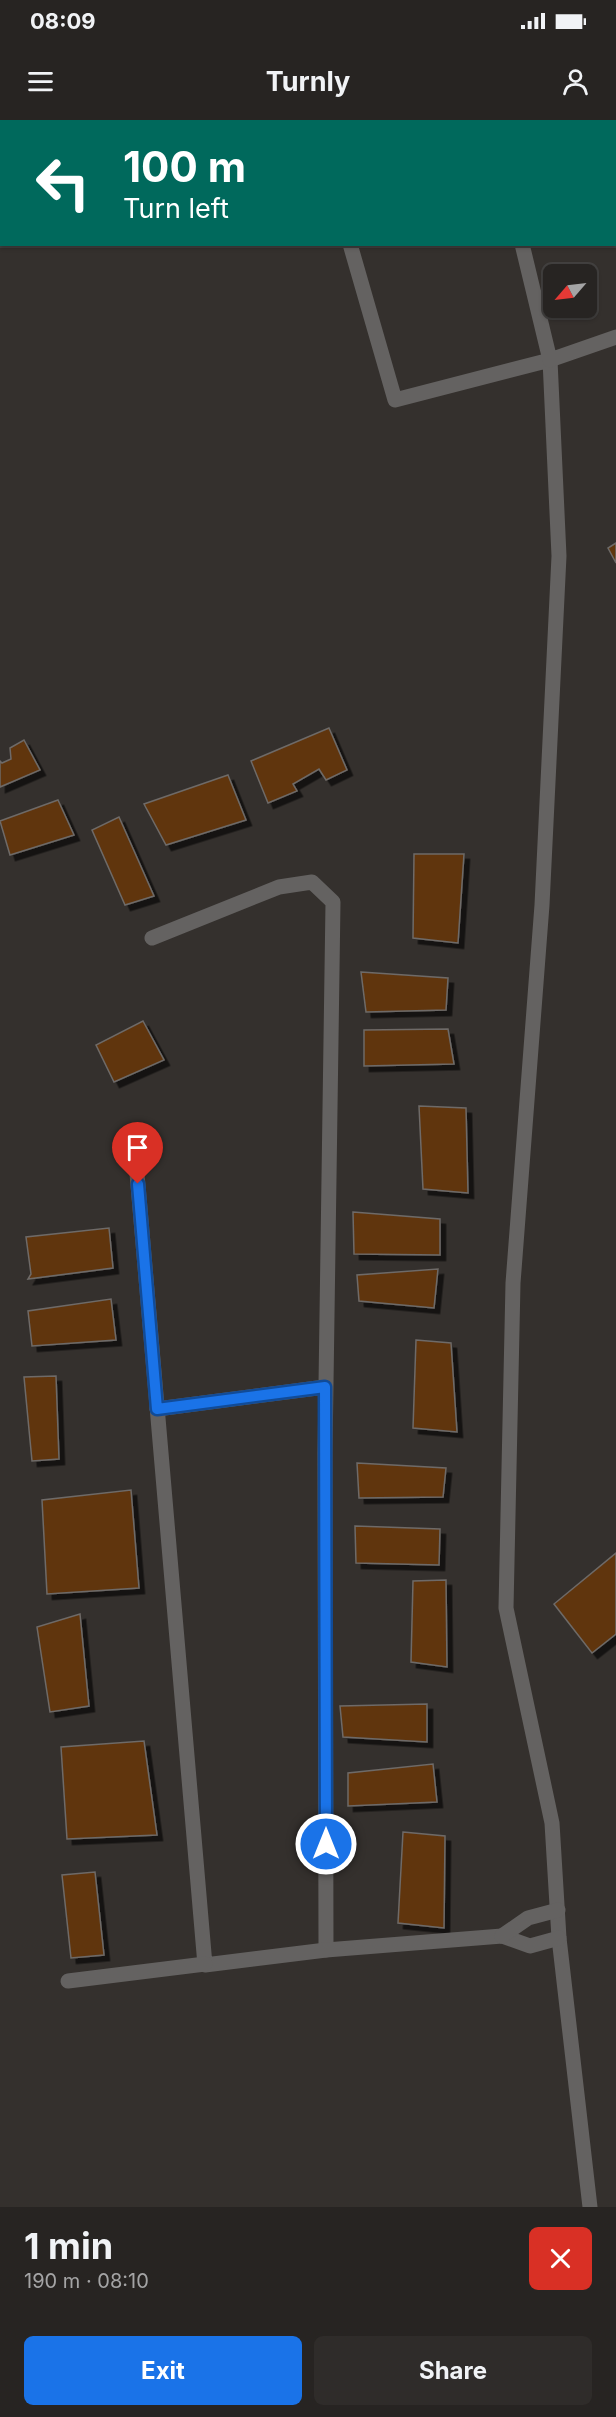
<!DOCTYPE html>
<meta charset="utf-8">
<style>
body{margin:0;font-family:Inter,sans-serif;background:#2f2c2a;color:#f1f3f6;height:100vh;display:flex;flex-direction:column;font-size:22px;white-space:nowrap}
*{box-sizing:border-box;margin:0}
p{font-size:20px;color:#a4a4a5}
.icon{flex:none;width:33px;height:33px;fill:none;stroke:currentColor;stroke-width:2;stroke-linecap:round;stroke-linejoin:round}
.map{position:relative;height:2087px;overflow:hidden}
.details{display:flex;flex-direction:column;background:#272422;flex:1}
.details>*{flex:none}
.top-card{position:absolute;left:0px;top:0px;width:616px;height:126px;box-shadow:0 2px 4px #0004,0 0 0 2px #434140;background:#00695c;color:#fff;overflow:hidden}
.needle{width:39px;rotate:242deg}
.controls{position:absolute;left:543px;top:144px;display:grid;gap:12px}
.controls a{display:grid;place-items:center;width:54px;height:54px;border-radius:9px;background:#272422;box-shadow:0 2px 4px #0004,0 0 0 2px #434140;font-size:30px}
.pin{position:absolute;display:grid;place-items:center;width:51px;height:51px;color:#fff;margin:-62px -26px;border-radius:50% 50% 50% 0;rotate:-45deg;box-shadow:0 0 6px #0007}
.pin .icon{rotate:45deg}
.me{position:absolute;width:66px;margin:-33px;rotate:0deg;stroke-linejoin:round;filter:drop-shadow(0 0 4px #0008)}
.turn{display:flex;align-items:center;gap:21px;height:126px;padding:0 24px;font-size:27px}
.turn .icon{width:78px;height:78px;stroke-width:2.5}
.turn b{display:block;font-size:42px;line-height:51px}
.round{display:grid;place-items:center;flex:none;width:63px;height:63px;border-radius:9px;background:#2f2c2a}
.headline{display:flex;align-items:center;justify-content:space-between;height:102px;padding:0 24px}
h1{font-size:36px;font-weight:700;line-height:45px}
.primary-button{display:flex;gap:12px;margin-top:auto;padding:12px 24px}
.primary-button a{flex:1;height:69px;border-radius:9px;background:#1a73e8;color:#fff;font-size:24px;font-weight:700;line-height:69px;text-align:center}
.primary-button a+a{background:#2f2c2a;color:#f1f3f6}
.status{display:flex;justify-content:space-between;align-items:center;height:42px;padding:0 30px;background:#272422;direction:ltr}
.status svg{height:16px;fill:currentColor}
header{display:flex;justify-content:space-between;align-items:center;height:78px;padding:0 24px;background:#272422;font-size:27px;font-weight:700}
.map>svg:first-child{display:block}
.building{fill:#60350e;stroke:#6e6a67;stroke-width:1.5;filter:url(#shadow)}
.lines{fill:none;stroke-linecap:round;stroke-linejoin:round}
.minor{stroke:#646261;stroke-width:15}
.route-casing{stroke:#114b97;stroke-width:15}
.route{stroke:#1a73e8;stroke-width:10}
</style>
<div class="status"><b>08:09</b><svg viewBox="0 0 49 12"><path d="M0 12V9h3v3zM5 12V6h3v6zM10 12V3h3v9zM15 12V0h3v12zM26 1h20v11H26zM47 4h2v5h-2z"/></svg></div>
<header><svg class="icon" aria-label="menu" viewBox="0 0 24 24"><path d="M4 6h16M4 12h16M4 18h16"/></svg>Turnly<svg class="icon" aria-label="person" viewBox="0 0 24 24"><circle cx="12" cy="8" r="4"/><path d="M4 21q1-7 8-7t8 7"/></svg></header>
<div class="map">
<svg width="616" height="2087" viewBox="0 0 616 2087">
<defs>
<filter id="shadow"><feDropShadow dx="5.5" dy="5.5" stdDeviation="0" flood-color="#0009"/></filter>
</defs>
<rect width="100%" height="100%" fill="#34302d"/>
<g class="building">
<path d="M 616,423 L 616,443 L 608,428 Z"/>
<path d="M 329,608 L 347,650 L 326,660 L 319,649 L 293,664 L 297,671 L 268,683 L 251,641 Z"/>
<path d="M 24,620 L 40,650 L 0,667 L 0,641 L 2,643 L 11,639 L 10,628 Z"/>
<path d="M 228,655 L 246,700 L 166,725 L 144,684 Z"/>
<path d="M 58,680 L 74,715 L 10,735 L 0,701 Z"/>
<path d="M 119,697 L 154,776 L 125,785 L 92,710 Z"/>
<path d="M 414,734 L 464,734 L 458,823 L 413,818 Z"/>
<path d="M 361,852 L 448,858 L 446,890 L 366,892 Z"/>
<path d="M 143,901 L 164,940 L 114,962 L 96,925 Z"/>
<path d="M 448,909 L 454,944 L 364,946 L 364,910 Z"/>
<path d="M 419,986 L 466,988 L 468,1073 L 423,1069 Z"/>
<path d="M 353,1092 L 440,1099 L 440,1135 L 354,1134 Z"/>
<path d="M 109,1108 L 113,1148 L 28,1159 L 31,1154 L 26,1117 Z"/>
<path d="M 438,1149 L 434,1188 L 359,1181 L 357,1155 Z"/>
<path d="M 111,1179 L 116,1220 L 32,1226 L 28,1191 Z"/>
<path d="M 416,1220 L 451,1223 L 457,1312 L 413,1308 Z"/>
<path d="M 56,1256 L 59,1339 L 32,1341 L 24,1257 Z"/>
<path d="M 357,1343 L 446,1348 L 443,1377 L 359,1378 Z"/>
<path d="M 131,1370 L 139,1468 L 47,1474 L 42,1380 Z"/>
<path d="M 355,1406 L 440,1409 L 439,1445 L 356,1443 Z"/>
<path d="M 616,1433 L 616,1514 L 592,1533 L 554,1484 Z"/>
<path d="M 446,1460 L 447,1547 L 411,1542 L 413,1461 Z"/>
<path d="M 80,1494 L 89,1586 L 50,1592 L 37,1507 Z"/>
<path d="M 427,1584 L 427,1622 L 343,1617 L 340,1586 Z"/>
<path d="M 144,1621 L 157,1715 L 67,1719 L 61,1627 Z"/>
<path d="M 433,1644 L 437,1682 L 348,1686 L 348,1653 Z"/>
<path d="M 403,1712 L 445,1716 L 444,1808 L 398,1803 Z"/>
<path d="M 95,1752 L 104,1835 L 71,1838 L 62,1755 Z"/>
</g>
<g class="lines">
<g class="minor">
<path d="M 314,0 L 315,2"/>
<path d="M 492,0 L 492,2"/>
<path d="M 350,124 L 395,280 L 550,240 L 559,436 L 542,785 L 513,1163 L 506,1488 L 552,1703 L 559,1818 L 590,2087"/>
<path d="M 522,124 L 550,240 L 616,217"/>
<path d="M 152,818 L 279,767 L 312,762 L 333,782 L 325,1333 L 326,1830"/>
<path d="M 136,1042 L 205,1845 L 326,1830 L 502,1816 L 530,1826 L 559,1818"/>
<path d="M 157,1289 L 325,1267"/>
<path d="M 502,1816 L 528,1798 L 558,1790"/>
<path d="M 68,1861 L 205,1844"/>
</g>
</g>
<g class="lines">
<g class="route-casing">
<path id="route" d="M 138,1064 L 157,1289 L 325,1267 L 326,1724"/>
</g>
<use href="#route" class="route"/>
</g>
</svg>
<div class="controls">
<a><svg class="needle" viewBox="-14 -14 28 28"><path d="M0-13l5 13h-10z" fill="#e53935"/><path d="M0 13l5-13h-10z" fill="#a4a4a5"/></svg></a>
</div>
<div class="pin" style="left:138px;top:1064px;background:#d93025"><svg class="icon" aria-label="arrive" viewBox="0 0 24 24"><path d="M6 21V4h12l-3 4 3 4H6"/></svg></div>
<svg class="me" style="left:326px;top:1724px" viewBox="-20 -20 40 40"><circle r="17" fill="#1a73e8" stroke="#fff" stroke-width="3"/><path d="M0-11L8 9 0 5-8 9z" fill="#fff"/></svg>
<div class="top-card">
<div class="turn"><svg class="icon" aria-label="left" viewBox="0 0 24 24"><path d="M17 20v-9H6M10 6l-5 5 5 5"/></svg><div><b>100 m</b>Turn left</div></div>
</div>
</div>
<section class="details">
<div class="headline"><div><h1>1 min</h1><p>190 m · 08:10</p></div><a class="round" style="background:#d93025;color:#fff"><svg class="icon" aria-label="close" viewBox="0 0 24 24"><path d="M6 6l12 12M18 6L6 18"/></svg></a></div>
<div class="primary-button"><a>Exit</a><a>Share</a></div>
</section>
